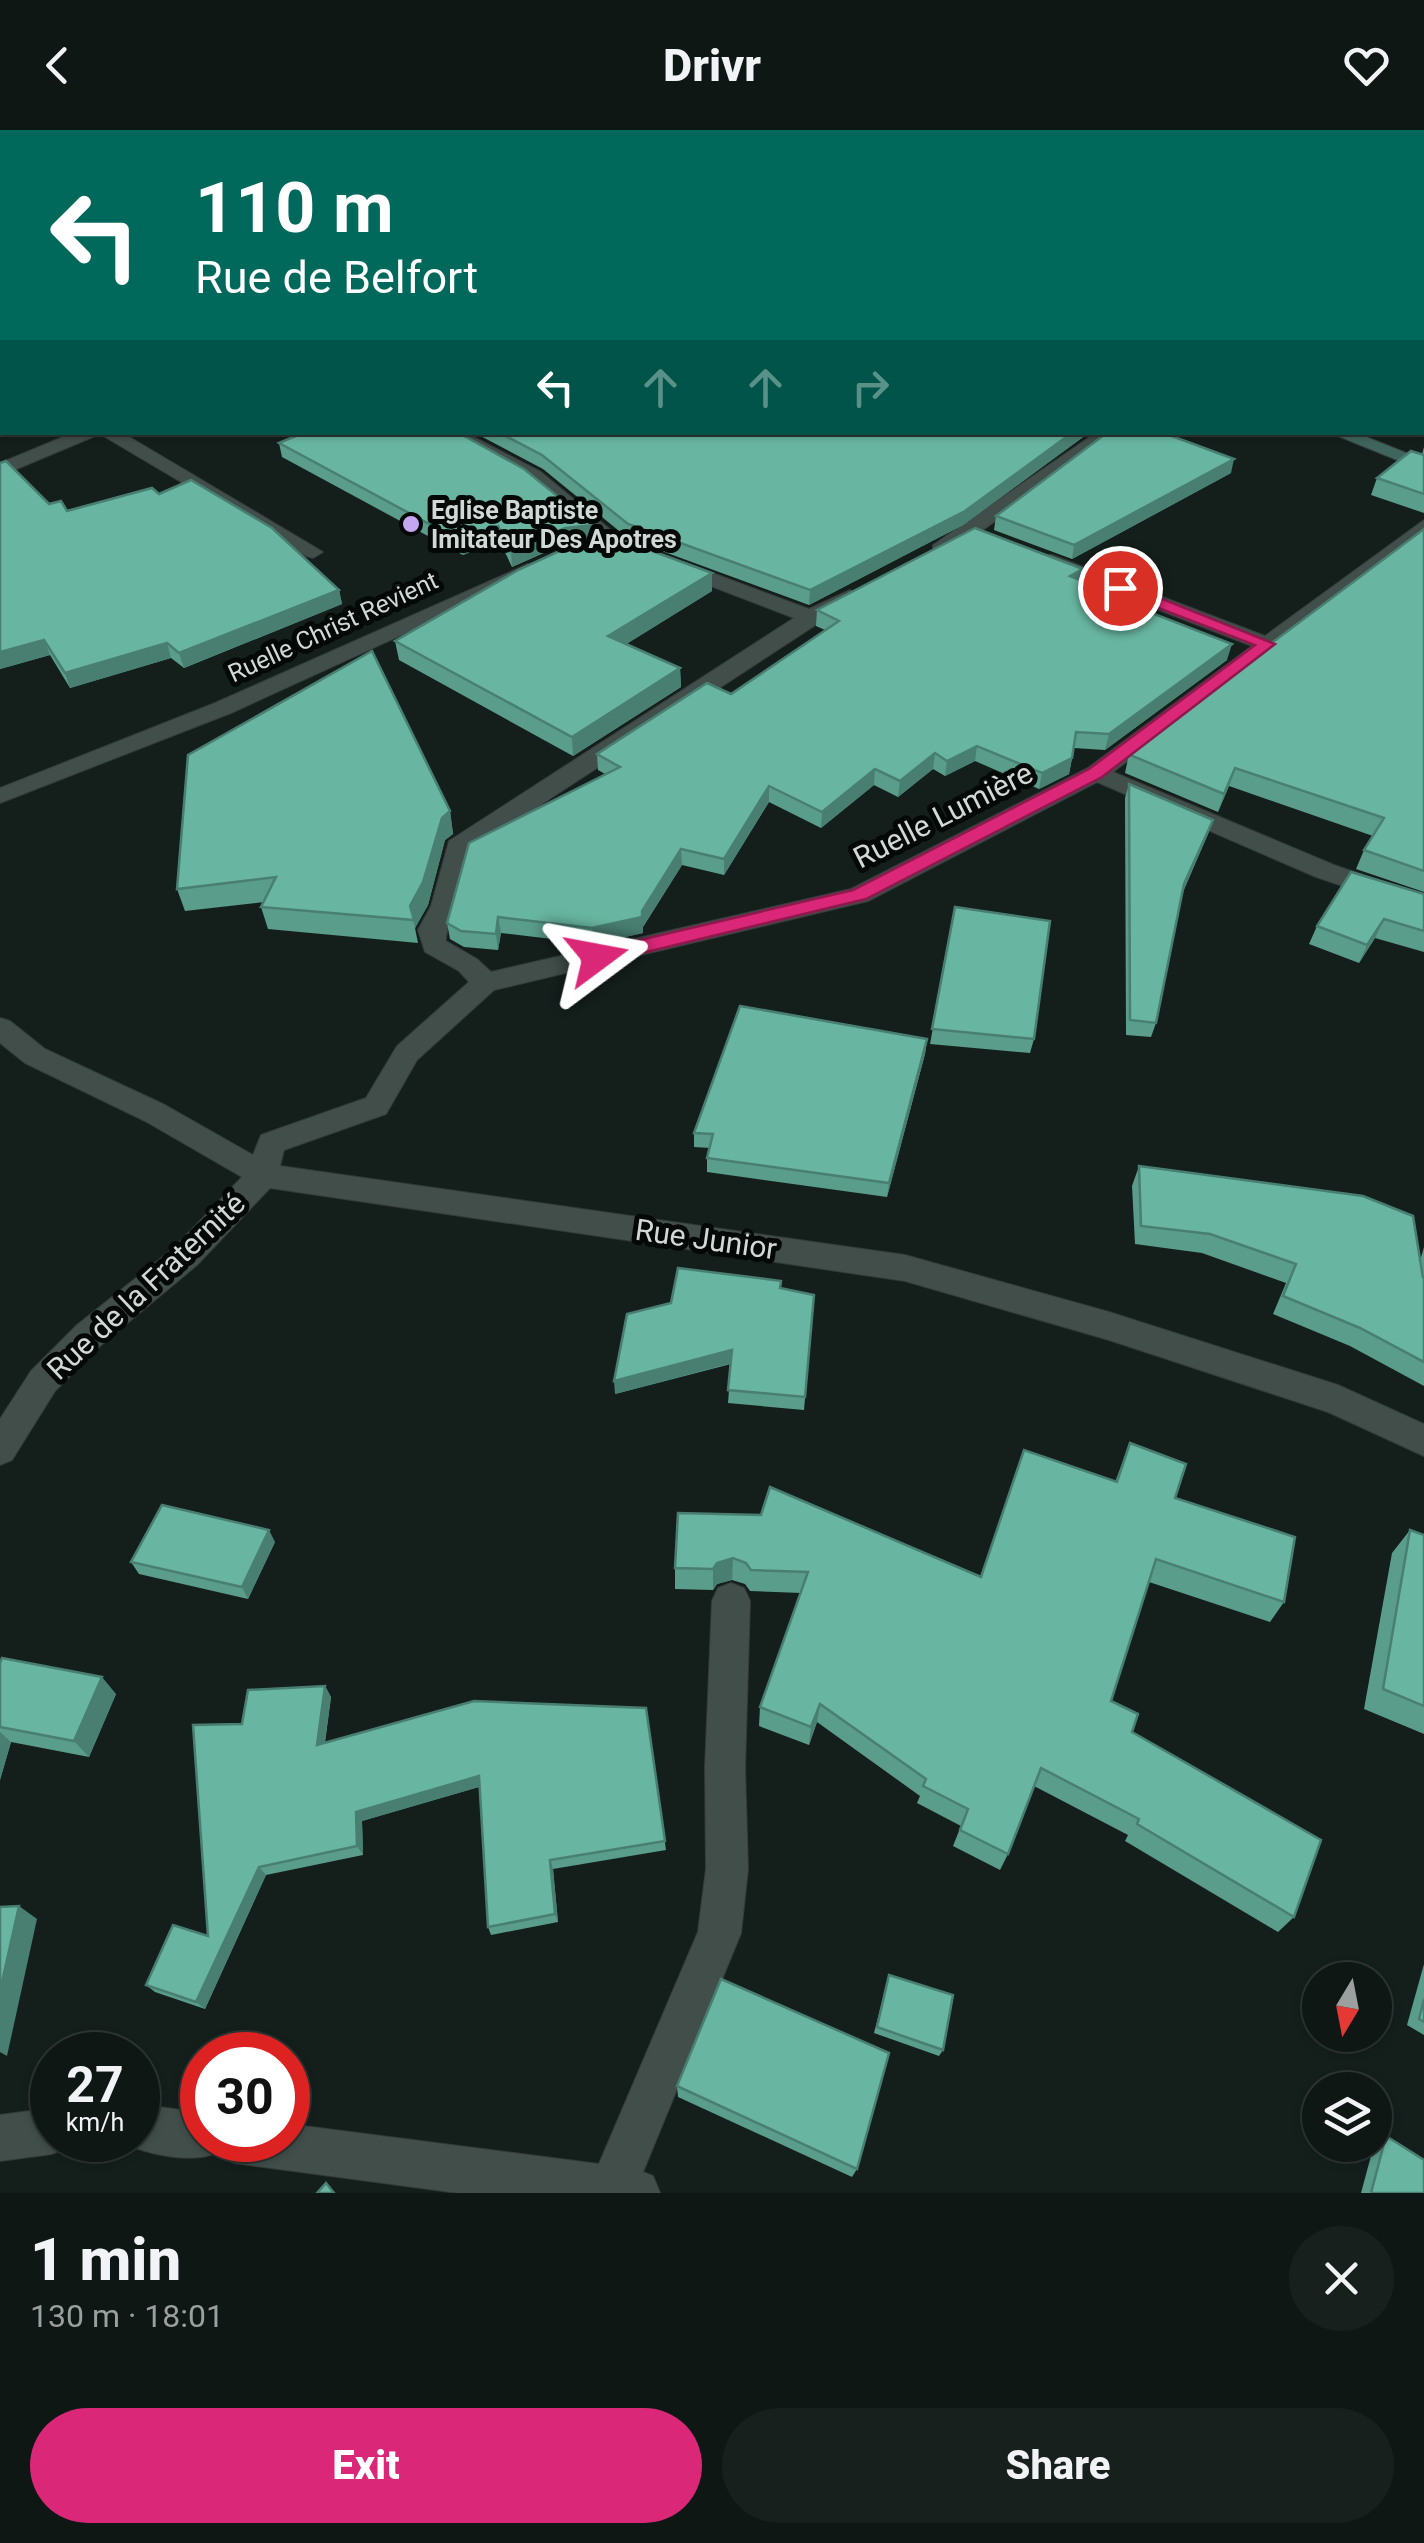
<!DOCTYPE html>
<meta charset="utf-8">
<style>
body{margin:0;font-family:Roboto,sans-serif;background:#18201e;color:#f1f3f6;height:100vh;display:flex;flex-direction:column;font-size:38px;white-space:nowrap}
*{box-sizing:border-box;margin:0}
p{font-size:32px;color:#9b9fa0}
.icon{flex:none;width:55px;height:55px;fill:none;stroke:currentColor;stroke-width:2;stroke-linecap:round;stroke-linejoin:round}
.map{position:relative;height:2063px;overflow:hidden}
.drawer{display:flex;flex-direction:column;background:#0f1715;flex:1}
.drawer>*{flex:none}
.guide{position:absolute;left:0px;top:0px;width:1425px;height:305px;box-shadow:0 2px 8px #0004,0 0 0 2px #2f3634;background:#00695c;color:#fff;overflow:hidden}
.needle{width:65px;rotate:190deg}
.controls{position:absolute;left:1302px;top:1832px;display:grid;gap:20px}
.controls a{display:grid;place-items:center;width:90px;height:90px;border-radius:50%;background:#0f1715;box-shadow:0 2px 8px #0004,0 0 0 2px #2f3634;font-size:50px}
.speed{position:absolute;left:30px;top:1902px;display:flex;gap:20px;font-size:50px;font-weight:700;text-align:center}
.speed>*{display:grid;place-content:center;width:130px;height:130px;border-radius:50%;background:#0f1715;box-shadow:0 2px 8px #0004,0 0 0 2px #2f3634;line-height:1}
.speed small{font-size:25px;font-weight:400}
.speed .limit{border:15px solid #d22;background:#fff;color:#111}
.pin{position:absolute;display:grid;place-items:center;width:85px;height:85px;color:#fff;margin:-42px;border:5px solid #fff;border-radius:50%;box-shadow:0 2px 10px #0007}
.me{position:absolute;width:110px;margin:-55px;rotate:77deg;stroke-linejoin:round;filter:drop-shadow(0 0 8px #0008)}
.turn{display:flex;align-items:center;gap:35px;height:210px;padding:0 30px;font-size:45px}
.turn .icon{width:130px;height:130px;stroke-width:2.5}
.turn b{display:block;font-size:70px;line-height:85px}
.lanes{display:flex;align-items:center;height:95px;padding:0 30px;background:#0003;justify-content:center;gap:50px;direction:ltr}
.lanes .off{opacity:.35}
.round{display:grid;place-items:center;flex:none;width:105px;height:105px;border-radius:52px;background:#18201e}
.head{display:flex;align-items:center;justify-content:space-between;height:170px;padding:0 30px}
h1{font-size:60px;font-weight:800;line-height:75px}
.button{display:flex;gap:20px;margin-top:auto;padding:20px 30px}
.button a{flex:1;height:115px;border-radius:60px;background:#db2777;color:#fff;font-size:40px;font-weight:800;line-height:115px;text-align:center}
.button a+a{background:#18201e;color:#f1f3f6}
header{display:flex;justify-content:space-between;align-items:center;height:130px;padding:0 30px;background:#0f1715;font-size:45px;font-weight:800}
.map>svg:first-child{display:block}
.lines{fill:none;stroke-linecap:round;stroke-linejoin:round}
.street-casing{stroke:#343b39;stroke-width:2}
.secondary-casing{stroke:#343b39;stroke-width:2}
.street{fill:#414e4a;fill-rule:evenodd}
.secondary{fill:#3f665c;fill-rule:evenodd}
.wall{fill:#599d8a}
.shaded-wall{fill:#497f71}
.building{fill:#68b6a1;stroke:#497f71;stroke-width:2.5}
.route{fill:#db2777;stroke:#8e194d;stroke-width:2.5}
.poi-dot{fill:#c5a7f1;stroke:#040807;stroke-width:4}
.labels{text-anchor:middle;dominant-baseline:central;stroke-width:10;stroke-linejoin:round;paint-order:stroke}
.far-poi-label{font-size:25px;font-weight:bold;fill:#d1d8d6;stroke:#040807;text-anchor:start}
.far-street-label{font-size:25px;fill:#d1d8d6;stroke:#040807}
.street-label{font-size:30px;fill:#d1d8d6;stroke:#040807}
</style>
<header><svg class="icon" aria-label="back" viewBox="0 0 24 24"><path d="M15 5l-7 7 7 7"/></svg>Drivr<svg class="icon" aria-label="heart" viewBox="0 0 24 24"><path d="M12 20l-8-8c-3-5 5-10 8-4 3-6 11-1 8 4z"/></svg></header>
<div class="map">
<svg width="1424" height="2063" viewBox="0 0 1424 2063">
<rect width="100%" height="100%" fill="#141f1c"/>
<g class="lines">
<g class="street-casing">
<g id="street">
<rect x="1422" y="89" width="2" height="16"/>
<path d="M 1424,123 L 1424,132 L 1422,132 L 1422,123 Z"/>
<path d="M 75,302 L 121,302 L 323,422 L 313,428 L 306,426 L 100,304 L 0,346 L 0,333 Z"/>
<path d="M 441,302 L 464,302 L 541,342 L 630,416 L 620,422 L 613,420 L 527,350 Z"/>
<path d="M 1097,302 L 1119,302 L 969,410 L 947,423 L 933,423 L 933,415 Z"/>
<path d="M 1424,390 L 1424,405 L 1113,642 L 1334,735 L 1424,766 L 1424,783 L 1316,747 L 1097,652 L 868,771 L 494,860 L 417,930 L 386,984 L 284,1020 L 280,1036 L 905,1125 L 1109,1182 L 1338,1255 L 1424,1294 L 1424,1326 L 1328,1282 L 1109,1210 L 905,1151 L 270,1058 L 197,1135 L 101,1215 L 55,1261 L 12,1330 L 0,1335 L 0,1289 L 31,1241 L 77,1195 L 175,1117 L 242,1047 L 145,991 L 25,933 L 0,913 L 0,888 L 10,891 L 45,919 L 165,975 L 253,1025 L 261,1005 L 366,968 L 397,916 L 469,852 L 459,841 L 425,822 L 418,800 L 431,776 L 449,711 L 794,488 L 669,440 L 669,432 L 683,432 L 809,479 L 850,460 L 860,466 L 470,721 C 466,738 444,802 446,811 L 477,829 L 491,842 L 851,759 L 1088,638 L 1252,516 L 1038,433 L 1038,425 L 1052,425 L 1265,506 Z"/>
<path d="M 528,434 L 538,440 L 535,444 L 231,583 L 0,673 L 0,658 L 215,573 Z"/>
<path d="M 731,1453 L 744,1458 L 750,1471 L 745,1638 L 748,1739 L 741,1803 L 643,2042 L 653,2046 L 660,2063 L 458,2063 L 234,2033 L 216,2023 C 190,2034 148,2024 122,2013 L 120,2010 L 138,2010 L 138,1974 L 202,1983 L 202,2010 L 288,2010 L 288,1994 L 599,2034 L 698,1802 L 706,1739 L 705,1638 L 712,1471 L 718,1458 Z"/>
<path d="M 52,1978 L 52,2010 L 71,2010 L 68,2017 L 52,2024 L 0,2031 L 0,1985 Z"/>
</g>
</g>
<g class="secondary-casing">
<path id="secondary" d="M 1328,302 L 1354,302 L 1424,330 L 1424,341 Z"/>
</g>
<use href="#street" class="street"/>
<use href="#secondary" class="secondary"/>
</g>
<g class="wall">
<path d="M 473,302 L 1090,302 L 963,395 L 809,475 L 629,409 L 543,339 Z"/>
<path d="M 279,313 L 594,409 L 566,413 L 512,437 L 499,410 L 463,425 L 282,327 Z"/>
<path d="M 1424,317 L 1424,383 L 1371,365 L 1377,348 L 1422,324 Z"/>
<path d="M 1231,343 L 1072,429 L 994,400 L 996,386 Z"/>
<path d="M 159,364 L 339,460 L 342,474 L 184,538 L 171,528 L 70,558 L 50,525 L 0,539 L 49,374 L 67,381 Z"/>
<path d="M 1424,399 L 1424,762 L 1356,739 L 1364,720 L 1373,706 L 1229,656 L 1218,682 L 1125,643 L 1130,619 Z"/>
<path d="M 1081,450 L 1227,530 L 1105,620 L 1074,618 L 1069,644 L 1039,659 L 975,631 L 945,646 L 933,639 L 898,667 L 874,655 L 821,698 L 769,672 L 724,745 L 682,735 L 643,797 L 643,803 L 594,814 L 501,803 L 498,820 L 464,817 L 450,809 L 447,793 L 605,644 L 598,640 L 597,624 L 731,564 L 825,500 L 816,496 L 817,480 Z"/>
<path d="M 712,461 L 626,514 L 680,538 L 681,557 L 573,626 L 399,530 L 395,511 Z"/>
<path d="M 1129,654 L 1213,690 L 1208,704 L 1183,762 L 1156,893 L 1151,907 L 1126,905 L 1125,668 Z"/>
<path d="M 450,681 L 453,704 L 445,710 L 428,775 L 415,798 L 418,813 L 268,799 L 261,777 L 264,772 L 185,781 L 177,759 Z"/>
<path d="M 1424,764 L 1424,822 L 1375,808 L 1359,833 L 1309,814 L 1317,796 Z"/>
<path d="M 955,777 L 1034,909 L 1030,923 L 930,914 Z"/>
<path d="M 927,909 L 925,924 L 887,1067 L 707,1042 L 707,1028 L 710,1018 L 694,1017 L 694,1003 Z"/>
<path d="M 1139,1036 L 1420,1131 L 1424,1117 L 1424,1256 L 1350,1216 L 1273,1184 L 1286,1153 L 1202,1123 L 1135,1114 L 1132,1056 Z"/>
<path d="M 781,1158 L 814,1165 L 804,1280 L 728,1273 L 731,1234 L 615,1264 Z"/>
<path d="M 1130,1313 L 1175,1368 L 1284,1472 L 1270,1492 L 1149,1452 L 1111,1571 L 1132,1602 L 1294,1787 L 1278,1802 L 1125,1711 L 1128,1705 L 1034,1656 L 1008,1724 L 1000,1740 L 953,1716 L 961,1696 L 917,1673 L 920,1666 L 817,1592 L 809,1615 L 759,1596 L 760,1577 L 801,1463 L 750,1461 L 745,1454 L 732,1450 L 717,1454 L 713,1460 L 675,1459 L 675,1438 L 678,1383 L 981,1447 L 1115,1352 Z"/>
<path d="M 1410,1400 L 1424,1405 L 1424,1604 L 1364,1579 L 1392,1423 Z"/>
<path d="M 275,1412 L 248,1469 L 139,1444 L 131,1432 Z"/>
<path d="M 0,1533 L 116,1564 L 89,1627 L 11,1612 L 0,1650 Z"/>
<path d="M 325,1556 L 331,1567 L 325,1613 L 646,1578 L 666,1720 L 553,1739 L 558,1792 L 491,1805 L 488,1797 L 479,1657 L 362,1691 L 363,1725 L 266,1745 L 205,1879 L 155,1862 L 146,1855 L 208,1806 L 242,1594 Z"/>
<path d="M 1424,1834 L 1424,1905 L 1407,1895 Z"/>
<path d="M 889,1845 L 943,1920 L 939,1926 L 874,1903 Z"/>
<path d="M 677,1956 L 857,2039 L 852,2047 L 678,1967 Z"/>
<path d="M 1386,2006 L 1424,2063 L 1361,2063 L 1375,2011 Z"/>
</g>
<g class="shaded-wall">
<path d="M 2,272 L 2,287 L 0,287 L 0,273 Z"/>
<path d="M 1073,302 L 1090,302 L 963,395 L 809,475 L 810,460 Z"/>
<path d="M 1234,329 L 1231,343 L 1072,429 L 1074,415 Z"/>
<path d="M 593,395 L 594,409 L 566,413 L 512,437 L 511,422 L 565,398 Z"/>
<path d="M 498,396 L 499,410 L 463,425 L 461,411 Z"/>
<path d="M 1083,439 L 1080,454 L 1070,446 Z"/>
<path d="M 712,443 L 712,461 L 609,525 L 608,506 Z"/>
<path d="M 339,460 L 342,474 L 184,538 L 179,523 Z"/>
<path d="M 44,510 L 50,525 L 0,539 L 0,522 Z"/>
<path d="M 167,513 L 171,528 L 70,558 L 65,543 Z"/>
<path d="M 1232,514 L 1227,530 L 1105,620 L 1109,604 Z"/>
<path d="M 680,538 L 681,557 L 573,626 L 572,607 Z"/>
<path d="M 977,616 L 975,631 L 945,646 L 947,631 Z"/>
<path d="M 935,623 L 933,639 L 898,667 L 900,651 Z"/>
<path d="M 1072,628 L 1069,644 L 1039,659 L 1042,643 Z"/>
<path d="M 1235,638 L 1229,656 L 1218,682 L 1224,664 Z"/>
<path d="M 875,639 L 874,655 L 821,698 L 822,682 Z"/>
<path d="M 769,656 L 769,672 L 724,745 L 724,729 Z"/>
<path d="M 450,681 L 453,704 L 445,710 L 428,775 L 415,798 L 410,776 L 442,688 Z"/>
<path d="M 1213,690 L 1208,704 L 1180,768 L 1184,754 Z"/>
<path d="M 681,719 L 682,735 L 643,797 L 643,803 L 594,814 L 592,798 L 642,781 Z"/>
<path d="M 498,787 L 501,803 L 498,820 L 496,804 Z"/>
<path d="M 1384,789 L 1375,808 L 1359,833 L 1367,815 Z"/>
<path d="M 927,909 L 925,924 L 887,1067 L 889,1053 Z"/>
<path d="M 732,1220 L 732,1233 L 615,1264 L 614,1251 Z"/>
<path d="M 269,1400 L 275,1412 L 248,1469 L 242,1457 Z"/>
<path d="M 733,1428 L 732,1450 L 717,1454 L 713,1460 L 713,1439 L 717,1433 Z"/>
<path d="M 102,1547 L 116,1564 L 89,1627 L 74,1611 Z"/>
<path d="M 325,1556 L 331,1567 L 323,1625 L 317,1615 Z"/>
<path d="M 820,1574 L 817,1592 L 809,1615 L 811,1597 Z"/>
<path d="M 0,1602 L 11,1612 L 0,1650 Z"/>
<path d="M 479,1646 L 482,1656 L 362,1691 L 363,1725 L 357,1716 L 356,1682 Z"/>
<path d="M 550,1730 L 553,1739 L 558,1792 L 555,1784 Z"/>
<path d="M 259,1737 L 266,1745 L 205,1879 L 196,1872 Z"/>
<path d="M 19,1776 L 37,1789 L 7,1926 L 0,1922 L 0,1861 Z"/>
</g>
<g class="building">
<path d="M 0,0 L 1424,0 L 1424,28 L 1422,29 L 1422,2 L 2,2 L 2,164 L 0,163 Z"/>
<path d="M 1424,158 L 1424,208 L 1422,209 L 1422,161 Z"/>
<path d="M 0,228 L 2,230 L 2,272 L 0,272 Z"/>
<path d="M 305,302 L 457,302 L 524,339 L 593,395 L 565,398 L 511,422 L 498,396 L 461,411 L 279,313 Z"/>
<path d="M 498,302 L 1073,302 L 965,381 L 810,460 L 628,394 L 542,325 Z"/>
<path d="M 1108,302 L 1161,302 L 1234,329 L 1074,415 L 996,386 Z"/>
<path d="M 1411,321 L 1424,325 L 1424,364 L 1377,348 Z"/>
<path d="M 6,331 L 49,374 L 61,371 L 67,381 L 152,358 L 159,364 L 191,350 L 272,398 L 339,460 L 179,523 L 167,513 L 65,543 L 44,510 L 0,522 L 0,333 Z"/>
<path d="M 975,398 L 1083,439 L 1070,446 L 1110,462 L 1105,465 L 1232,514 L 1109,604 L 1076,602 L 1072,628 L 1042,643 L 977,616 L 947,631 L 935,623 L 900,651 L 875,639 L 822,682 L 769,656 L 724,729 L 681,719 L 642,781 L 642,787 L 592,798 L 498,787 L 496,804 L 461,801 L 447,793 L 469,713 L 620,637 L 597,624 L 707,553 L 731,564 L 839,491 L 817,480 Z"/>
<path d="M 1424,399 L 1424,741 L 1364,720 L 1384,688 L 1235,638 L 1224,664 L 1130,625 L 1130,619 Z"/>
<path d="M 617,408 L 712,443 L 608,506 L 680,538 L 572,607 L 395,511 L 520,439 L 579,412 Z"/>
<path d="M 372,521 L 450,681 L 442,688 L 423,752 L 410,776 L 414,790 L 261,777 L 276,747 L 177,759 L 188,625 Z"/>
<path d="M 1129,654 L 1213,690 L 1184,754 L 1156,893 L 1130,890 Z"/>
<path d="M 1351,742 L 1424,764 L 1424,801 L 1384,789 L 1367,815 L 1317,796 Z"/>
<path d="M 955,777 L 1050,791 L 1034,909 L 932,899 Z"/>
<path d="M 740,876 L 927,909 L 889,1053 L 707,1028 L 713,1004 L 694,1003 Z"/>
<path d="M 1139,1036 L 1363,1066 L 1413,1086 L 1423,1148 L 1424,1145 L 1424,1232 L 1360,1198 L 1283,1166 L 1296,1134 L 1210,1104 L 1141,1096 Z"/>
<path d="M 678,1138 L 781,1151 L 780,1158 L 814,1165 L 805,1267 L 728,1260 L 732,1220 L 614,1251 L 627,1184 L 671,1173 Z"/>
<path d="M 1130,1313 L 1186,1334 L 1175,1368 L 1295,1407 L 1284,1472 L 1156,1429 L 1111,1571 L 1138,1584 L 1132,1602 L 1321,1710 L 1294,1787 L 1137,1694 L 1139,1689 L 1041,1638 L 1008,1724 L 960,1700 L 968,1679 L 923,1656 L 926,1649 L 820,1574 L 811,1597 L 760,1577 L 808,1442 L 751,1440 L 746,1433 L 733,1428 L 717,1433 L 713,1439 L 675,1438 L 678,1383 L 761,1385 L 770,1357 L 981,1447 L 1024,1320 L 1117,1352 Z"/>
<path d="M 162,1375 L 269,1400 L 242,1457 L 131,1432 Z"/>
<path d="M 1410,1400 L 1424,1405 L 1424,1576 L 1383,1559 Z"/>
<path d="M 2,1528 L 102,1547 L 74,1611 L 0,1597 L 0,1533 Z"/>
<path d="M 325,1556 L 317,1615 L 474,1571 L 646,1578 L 665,1711 L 550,1730 L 555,1784 L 488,1797 L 479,1646 L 356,1682 L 357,1716 L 259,1737 L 196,1872 L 146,1855 L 173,1795 L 208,1806 L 193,1595 L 242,1594 L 248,1560 Z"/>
<path d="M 19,1776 L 0,1861 L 0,1777 Z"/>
<path d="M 889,1845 L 953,1865 L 943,1920 L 877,1897 Z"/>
<path d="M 721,1849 L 889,1923 L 857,2039 L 677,1956 Z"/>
<path d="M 1424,1869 L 1424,1892 L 1419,1889 Z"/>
<path d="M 1386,2006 L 1424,2030 L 1424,2063 L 1371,2063 Z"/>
<path d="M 326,2053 L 334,2063 L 317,2063 Z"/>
</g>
<path class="route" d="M 1114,454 L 1125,454 L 1275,514 L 1102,647 L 866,769 L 597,834 L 590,832 L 590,822 L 597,820 L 853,760 L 1089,639 L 1255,515 L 1114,461 Z"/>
<circle class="poi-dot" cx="411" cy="394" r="10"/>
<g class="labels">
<g class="far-poi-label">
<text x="431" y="380">Eglise Baptiste<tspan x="431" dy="29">Imitateur Des Apotres</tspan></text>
</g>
<g class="far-street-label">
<text transform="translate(333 497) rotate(-25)">Ruelle Christ Revient</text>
</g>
<g class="street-label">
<text transform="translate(943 685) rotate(-27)">Ruelle Lumière</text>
<text transform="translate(706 1109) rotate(8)">Rue Junior</text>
<text transform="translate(146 1156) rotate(-43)">Rue de la Fraternité</text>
</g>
</g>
</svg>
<div class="controls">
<a><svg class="needle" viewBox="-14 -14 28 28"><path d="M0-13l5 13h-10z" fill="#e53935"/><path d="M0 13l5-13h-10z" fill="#9b9fa0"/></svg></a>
<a><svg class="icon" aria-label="layers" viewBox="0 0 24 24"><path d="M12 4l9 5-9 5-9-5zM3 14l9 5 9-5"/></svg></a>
</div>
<div class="speed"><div>27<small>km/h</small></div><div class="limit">30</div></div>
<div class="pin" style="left:1120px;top:458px;background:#d93025"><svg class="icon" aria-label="arrive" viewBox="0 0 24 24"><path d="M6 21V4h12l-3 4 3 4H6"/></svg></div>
<svg class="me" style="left:597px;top:827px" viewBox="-20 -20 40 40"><path d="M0-17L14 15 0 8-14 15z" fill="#db2777" stroke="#fff" stroke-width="4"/></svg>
<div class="guide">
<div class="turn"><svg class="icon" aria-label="left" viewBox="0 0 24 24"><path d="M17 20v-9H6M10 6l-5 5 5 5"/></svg><div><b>110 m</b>Rue de Belfort</div></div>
<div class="lanes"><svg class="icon" aria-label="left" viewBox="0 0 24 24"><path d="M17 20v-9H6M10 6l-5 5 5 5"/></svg><svg class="icon off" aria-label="ahead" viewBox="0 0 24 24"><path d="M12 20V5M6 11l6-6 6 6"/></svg><svg class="icon off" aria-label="ahead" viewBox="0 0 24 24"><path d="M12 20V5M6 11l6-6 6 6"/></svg><svg class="icon off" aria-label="right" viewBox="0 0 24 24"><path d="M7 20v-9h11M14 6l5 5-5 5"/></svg></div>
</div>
</div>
<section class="drawer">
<div class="head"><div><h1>1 min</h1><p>130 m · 18:01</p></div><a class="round"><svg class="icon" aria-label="close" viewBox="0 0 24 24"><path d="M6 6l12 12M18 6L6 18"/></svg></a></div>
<div class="button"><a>Exit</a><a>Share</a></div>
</section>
